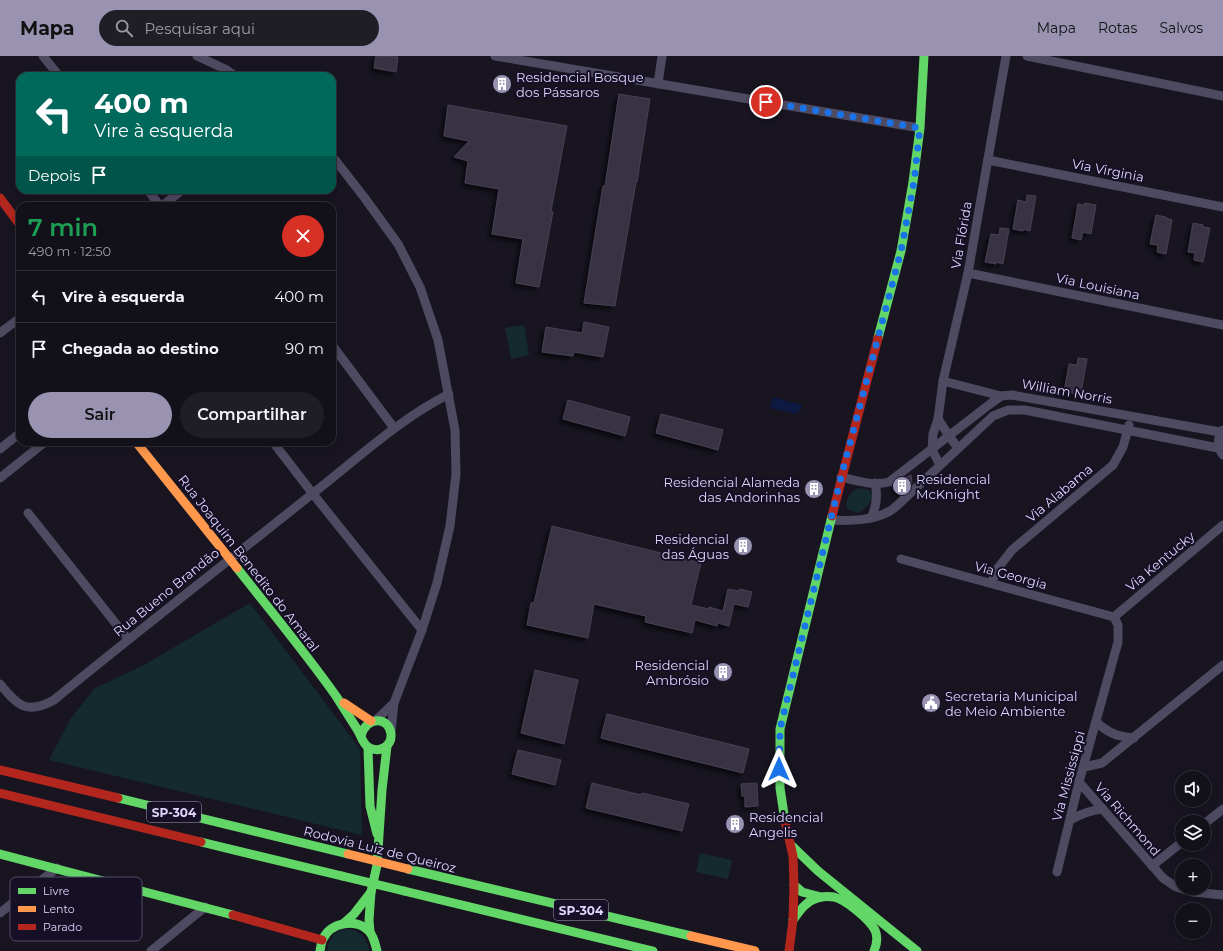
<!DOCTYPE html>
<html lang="pt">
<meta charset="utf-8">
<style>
body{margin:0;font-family:Montserrat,sans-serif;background:#1f1e26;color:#f1f3f6;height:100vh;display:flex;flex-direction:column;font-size:15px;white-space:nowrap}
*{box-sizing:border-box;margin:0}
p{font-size:13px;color:#9c9da2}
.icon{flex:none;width:22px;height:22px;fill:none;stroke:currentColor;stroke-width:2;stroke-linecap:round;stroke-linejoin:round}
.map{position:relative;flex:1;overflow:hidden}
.panel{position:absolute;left:16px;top:146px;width:320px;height:244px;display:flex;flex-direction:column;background:#121019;border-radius:12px;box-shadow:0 2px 10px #0003,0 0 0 1px #313038}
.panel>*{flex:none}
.banner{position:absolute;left:16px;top:16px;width:320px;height:122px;border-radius:12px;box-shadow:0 2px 10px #0003,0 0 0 1px #313038;background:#00695c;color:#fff;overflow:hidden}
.fabs{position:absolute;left:1175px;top:715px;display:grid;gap:8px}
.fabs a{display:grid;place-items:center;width:36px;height:36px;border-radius:50%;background:#121019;box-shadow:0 2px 10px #0003,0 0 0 1px #313038;font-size:20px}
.pin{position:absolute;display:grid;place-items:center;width:34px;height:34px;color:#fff;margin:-17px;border:2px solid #fff;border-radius:50%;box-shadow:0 1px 4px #0007}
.me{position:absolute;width:44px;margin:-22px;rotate:0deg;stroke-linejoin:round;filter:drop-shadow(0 0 3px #0008)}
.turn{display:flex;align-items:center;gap:14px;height:84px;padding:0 12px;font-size:18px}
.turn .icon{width:52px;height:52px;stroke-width:2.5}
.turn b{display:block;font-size:28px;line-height:34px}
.then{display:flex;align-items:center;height:38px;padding:0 12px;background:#0003;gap:8px;font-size:15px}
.round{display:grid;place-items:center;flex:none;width:42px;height:42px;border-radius:21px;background:#1f1e26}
.headline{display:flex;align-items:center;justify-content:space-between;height:68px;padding:0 12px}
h1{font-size:24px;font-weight:600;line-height:30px;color:#1e9e55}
.cta{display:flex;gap:8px;margin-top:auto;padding:8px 12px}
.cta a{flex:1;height:46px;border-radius:24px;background:#9992b1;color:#111;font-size:16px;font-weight:600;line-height:46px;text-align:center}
.cta a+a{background:#1f1e26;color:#f1f3f6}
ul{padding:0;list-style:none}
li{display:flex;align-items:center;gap:12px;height:52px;padding:0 12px;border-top:1px solid #313038}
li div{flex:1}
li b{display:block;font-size:15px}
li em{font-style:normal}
header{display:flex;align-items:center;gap:24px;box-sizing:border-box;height:56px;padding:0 20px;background:#9992b1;color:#111}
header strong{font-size:19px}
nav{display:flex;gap:22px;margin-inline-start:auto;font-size:14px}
.search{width:280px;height:36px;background:#1f1e26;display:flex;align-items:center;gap:10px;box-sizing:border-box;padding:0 14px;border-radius:22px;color:#9c9da2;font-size:15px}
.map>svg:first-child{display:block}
.green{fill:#142a2e}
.water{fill:#0d1940}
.building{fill:#383343;stroke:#464054;filter:url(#shadow)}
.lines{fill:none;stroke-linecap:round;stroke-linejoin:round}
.street{stroke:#4e4a62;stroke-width:9}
.fast{stroke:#63d668;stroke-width:9}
.slow{stroke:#ff974d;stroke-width:9}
.jam{stroke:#b3261e;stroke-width:9}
.fast-bridge{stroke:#63d668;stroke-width:9}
.slow-bridge{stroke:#ff974d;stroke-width:9}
.route{stroke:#1a73e8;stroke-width:7;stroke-dasharray:0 12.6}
.labels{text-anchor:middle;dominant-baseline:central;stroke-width:4;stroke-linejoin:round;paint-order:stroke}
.shield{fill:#161026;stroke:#a39bbd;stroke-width:1}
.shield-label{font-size:12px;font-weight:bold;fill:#dfd6fe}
.poi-label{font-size:13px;fill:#dfd6fe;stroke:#161026;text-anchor:start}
.street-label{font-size:13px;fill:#dfd6fe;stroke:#161026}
.key{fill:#161026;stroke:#524b67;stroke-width:1}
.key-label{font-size:11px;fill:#dfd6fe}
</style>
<header>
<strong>Mapa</strong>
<div class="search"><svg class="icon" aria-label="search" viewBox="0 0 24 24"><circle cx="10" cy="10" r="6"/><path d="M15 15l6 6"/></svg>Pesquisar aqui</div>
<nav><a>Mapa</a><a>Rotas</a><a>Salvos</a></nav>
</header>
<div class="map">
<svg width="1223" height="895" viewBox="0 0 1223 895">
<defs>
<filter id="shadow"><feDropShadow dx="-3.5" dy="3.5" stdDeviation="2" flood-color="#0009"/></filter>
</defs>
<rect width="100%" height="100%" fill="#181521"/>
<g class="green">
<path d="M 524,269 L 529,299 L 511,303 L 505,272 Z"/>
<path d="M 861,432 L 870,434 L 873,441 C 869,449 865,453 858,457 L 847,453 C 845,442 850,434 861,432 Z"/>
<path d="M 250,547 L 360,693 L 362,779 L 49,704 L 71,662 L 95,632 L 142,610 Z"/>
<path d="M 700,797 L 732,804 L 728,823 L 696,816 Z"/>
<path d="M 350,873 C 362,876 368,883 369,895 L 327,895 C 330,880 334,874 350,873 Z"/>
</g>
<path class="water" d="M 773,341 L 802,349 L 800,356 L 797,355 L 796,358 L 770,352 Z"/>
<g class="building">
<path d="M 376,0 L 398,1 L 396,16 L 374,12 Z"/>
<path d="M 619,38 L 650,43 L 637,126 L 636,126 L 615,250 L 584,247 L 603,130 L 605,130 Z"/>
<path d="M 448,49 L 567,70 L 551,155 L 553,156 L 539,231 L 516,227 L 523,183 L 492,178 L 499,133 L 465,127 L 468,105 L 454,101 L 469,85 L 444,80 Z"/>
<path d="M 1027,139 L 1036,140 L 1030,175 L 1023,173 L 1023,175 L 1013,173 L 1018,144 L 1026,146 Z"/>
<path d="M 1085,147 L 1096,149 L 1091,178 L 1083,176 L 1081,184 L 1072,182 L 1078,148 L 1085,149 Z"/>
<path d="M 1156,159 L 1166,161 L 1166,162 L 1172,164 L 1166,198 L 1157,196 L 1158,189 L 1150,188 Z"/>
<path d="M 1193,167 L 1203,169 L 1203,171 L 1210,172 L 1203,206 L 1194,204 L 1195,197 L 1188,196 Z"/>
<path d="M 1000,172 L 1009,173 L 1003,208 L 996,206 L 996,208 L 985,206 L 991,178 L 999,179 Z"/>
<path d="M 584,266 L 609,271 L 603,301 L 574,296 L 573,300 L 542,296 L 546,271 L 582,277 Z"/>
<path d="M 1078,302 L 1087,303 L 1081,337 L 1075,336 L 1074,338 L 1064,336 L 1069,308 L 1077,309 Z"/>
<path d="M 568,344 L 630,361 L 625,380 L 563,363 Z"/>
<path d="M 661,358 L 723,374 L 718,394 L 656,377 Z"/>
<path d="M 911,419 L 912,427 L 900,438 L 894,430 L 903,423 Z"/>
<path d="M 552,470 L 701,507 L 691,549 L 709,553 L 709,551 L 723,555 L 728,533 L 739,535 L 740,533 L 752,536 L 748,551 L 734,548 L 729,570 L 718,567 L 717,570 L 695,564 L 692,577 L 645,566 L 646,560 L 594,548 L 588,582 L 527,569 L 531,547 L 534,547 Z"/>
<path d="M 535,614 L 578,624 L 564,688 L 521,677 Z"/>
<path d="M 607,658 L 749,693 L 743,717 L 601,682 Z"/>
<path d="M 518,694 L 561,704 L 555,729 L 512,718 Z"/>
<path d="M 592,727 L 641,739 L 642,737 L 689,748 L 682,775 L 586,752 Z"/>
<path d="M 757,727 L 758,750 L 745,751 L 745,740 L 742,740 L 741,728 Z"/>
</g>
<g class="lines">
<g class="street">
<path d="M 43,0 L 59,20"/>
<path d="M 197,0 L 227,14 L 235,20"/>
<path d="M 495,0 L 920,72"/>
<path d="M 1027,0 L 1223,40"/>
<path d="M 658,28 L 662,0"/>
<path d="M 332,100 L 364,141 L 398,188 L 420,231 L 438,284 L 455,374 L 456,418 L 450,470 L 437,527 L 422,574 L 394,647 L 391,675"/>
<path d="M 988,104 L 1223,151"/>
<path d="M 148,134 L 160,150"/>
<path d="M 162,150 L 182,134"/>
<path d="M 968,217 L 1223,269"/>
<path d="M 0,277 L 20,262"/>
<path d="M 332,289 L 394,372"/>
<path d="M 943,325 L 1001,340"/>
<path d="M 938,363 L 949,380 L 958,392"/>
<path d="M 1223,374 L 1220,376 C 1218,385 1217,392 1223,399"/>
<path d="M 273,386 L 313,438 L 422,574"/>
<path d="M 0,393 L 20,377"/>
<path d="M 940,409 L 932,394 L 933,378 L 938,363 L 943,325 L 968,217 L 1006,0"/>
<path d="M 841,421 C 857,425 873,430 889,426 L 990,348 L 1001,340 L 1012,339 L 1220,376"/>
<path d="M 0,422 L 45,386"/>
<path d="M 28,457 L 128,583"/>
<path d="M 871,462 C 877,450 878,440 875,427"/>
<path d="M 831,464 C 850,465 872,465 890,455 C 895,452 900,447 904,443 L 993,360 L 1008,354 L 1025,354 L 1218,392"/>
<path d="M 901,503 L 1114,561"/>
<path d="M 991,527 L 998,512 L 1012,494 L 1113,409 L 1123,391 L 1129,369"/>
<path d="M 1114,561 L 1223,469"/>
<path d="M 0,628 C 18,650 27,659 54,644 C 139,574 226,507 312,438 C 357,403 398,364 449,338"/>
<path d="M 376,664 L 394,647"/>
<path d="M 1096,666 C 1110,678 1116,680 1134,682"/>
<path d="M 1084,711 L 1102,707 L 1223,609"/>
<path d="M 1079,726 L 1163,822 L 1176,831 L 1193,836 L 1223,839"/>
<path d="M 1070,764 C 1081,758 1090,754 1103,753"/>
<path d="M 1204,768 L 1223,753"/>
<path d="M 1152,810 L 1182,786"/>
<path d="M 1057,816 L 1079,726 L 1118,586 L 1118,569 L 1114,561"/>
<path d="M 0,857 L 57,812"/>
<path d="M 151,895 L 205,851"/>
</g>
<g class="fast">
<path d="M 878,282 L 901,195 L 913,126 L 920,72 L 924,0"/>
<path d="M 237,512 C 270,554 305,596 336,640 C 343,651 350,662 357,673 C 361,679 362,687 368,691 C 379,698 392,690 391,678 C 389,660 366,660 361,680"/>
<path d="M 368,692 L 370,750 L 377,778"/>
<path d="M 118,742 L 348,798"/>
<path d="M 785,765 L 780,732 L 780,673 L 832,460"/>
<path d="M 201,786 L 342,820"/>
<path d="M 791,789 L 818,815 L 917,895"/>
<path d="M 0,798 L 233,859"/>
<path d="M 408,813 L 691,880"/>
<path d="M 794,829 L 802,836 L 821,841"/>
<path d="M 404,835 L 653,895"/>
<path d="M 793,864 C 799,856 805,846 815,843 C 821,840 828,840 834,841 C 846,844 869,863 875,874 C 878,881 877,888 874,895"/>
<path d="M 344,867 L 354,858 L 371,836"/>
<path d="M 370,876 L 369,864 L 371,836 L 377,809 L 382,734 L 387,690"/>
<path d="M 320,895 C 321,891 321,886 323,883 C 331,866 356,862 369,875 C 374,881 375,887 377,895"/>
</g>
<g class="slow">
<path d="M 136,386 L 237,512"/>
<path d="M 344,647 L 371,665"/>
<path d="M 691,880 L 755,895"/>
</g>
<g class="jam">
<path d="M 0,142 L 20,169"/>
<path d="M 832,460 L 878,282"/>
<path d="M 0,714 L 118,742"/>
<path d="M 0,737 L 201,786"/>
<path d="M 785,765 L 793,800 L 794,829 L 793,864 L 789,895"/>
<path d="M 233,859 L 322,884"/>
</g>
<path class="fast-bridge" d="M 342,820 L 404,835"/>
<path class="slow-bridge" d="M 348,798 L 408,813"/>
</g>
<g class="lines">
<path class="route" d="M 766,46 L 920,72 L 914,126 L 901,195 L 841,421 L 780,673 L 779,713"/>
</g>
<defs>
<g id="building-disc" transform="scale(1)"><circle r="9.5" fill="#9992b1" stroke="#161026"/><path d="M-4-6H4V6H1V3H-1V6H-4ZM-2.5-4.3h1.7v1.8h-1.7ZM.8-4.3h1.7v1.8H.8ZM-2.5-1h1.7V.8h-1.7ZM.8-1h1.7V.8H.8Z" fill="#fff"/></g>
<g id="civic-disc" transform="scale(1)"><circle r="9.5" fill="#9992b1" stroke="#161026"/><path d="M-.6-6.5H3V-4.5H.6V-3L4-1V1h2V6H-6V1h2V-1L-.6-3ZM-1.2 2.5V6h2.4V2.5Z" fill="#fff"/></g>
</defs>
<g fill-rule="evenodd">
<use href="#building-disc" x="502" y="28"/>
<use href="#building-disc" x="902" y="430"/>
<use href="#building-disc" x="814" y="433"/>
<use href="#building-disc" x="743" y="490"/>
<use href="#building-disc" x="723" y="616"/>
<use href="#civic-disc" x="931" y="647"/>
<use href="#building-disc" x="735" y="768"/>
</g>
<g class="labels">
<g class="shield">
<rect x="147" y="746" width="54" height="20" rx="3"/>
<rect x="554" y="844" width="54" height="20" rx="3"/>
</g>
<g class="shield-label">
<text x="174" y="756">SP-304</text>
<text x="581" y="854">SP-304</text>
</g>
<g class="poi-label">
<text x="516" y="21">Residencial Bosque<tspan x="516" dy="15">dos Pássaros</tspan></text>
<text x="916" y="423">Residencial<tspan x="916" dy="15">McKnight</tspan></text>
<text x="800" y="426" text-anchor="end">Residencial Alameda<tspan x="800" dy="15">das Andorinhas</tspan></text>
<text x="729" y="483" text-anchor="end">Residencial<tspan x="729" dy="15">das Águas</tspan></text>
<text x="709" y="609" text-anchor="end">Residencial<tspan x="709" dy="15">Ambrósio</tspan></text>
<text x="945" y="640">Secretaria Municipal<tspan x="945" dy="15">de Meio Ambiente</tspan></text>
<text x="749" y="761">Residencial<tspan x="749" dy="15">Angelis</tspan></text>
</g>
<g class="street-label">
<text transform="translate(1108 114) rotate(11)">Via Virginia</text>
<text transform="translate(961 179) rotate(-80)">Via Flórida</text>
<text transform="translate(1098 230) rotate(12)">Via Louisiana</text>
<text transform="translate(1067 335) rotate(10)">William Norris</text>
<text transform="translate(1059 437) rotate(-40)">Via Alabama</text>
<text transform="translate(1160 505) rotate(-40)">Via Kentucky</text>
<text transform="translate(249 507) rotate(52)">Rua Joaquim Benedito do Amaral</text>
<text transform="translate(1011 519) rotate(15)">Via Georgia</text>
<text transform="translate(166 536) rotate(-39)">Rua Bueno Brandão</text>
<text transform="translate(1068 720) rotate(-75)">Via Mississippi</text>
<text transform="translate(1128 763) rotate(49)">Via Richmond</text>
<text transform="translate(380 793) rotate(14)">Rodovia Luiz de Queiroz</text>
</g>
</g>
<rect x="10" y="821" width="132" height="64" rx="6" class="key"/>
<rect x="18" y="832" width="18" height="6" fill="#63d668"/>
<rect x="18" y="850" width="18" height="6" fill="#ff974d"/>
<rect x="18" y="868" width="18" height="6" fill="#b3261e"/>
<g class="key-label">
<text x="43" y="839">Livre</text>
<text x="43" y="857">Lento</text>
<text x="43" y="875">Parado</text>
</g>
</svg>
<div class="fabs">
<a><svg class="icon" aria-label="sound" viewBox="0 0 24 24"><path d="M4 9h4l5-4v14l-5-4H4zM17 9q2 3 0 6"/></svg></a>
<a><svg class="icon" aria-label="layers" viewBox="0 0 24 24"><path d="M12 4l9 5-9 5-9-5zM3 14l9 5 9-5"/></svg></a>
<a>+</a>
<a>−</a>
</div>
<div class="pin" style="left:766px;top:46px;background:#d93025"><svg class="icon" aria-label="arrive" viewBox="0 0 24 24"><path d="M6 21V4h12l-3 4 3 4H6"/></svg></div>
<svg class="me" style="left:779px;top:713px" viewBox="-20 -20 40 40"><path d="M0-17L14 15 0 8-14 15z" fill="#1a73e8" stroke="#fff" stroke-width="4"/></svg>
<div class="banner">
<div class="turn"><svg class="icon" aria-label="left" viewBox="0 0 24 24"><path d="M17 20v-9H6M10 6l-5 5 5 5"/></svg><div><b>400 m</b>Vire à esquerda</div></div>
<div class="then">Depois<svg class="icon" aria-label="arrive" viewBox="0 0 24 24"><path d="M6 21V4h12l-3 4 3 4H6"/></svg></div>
</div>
<section class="panel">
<div class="headline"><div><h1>7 min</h1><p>490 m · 12:50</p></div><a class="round" style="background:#d93025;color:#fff"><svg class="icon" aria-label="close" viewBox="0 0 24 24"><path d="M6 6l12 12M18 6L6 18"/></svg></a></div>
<ul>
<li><svg class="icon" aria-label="left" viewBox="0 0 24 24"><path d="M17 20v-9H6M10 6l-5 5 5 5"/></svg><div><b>Vire à esquerda</b></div><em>400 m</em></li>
<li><svg class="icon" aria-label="arrive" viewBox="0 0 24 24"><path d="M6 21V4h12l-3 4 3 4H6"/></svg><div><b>Chegada ao destino</b></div><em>90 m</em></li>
</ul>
<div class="cta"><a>Sair</a><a>Compartilhar</a></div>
</section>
</div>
